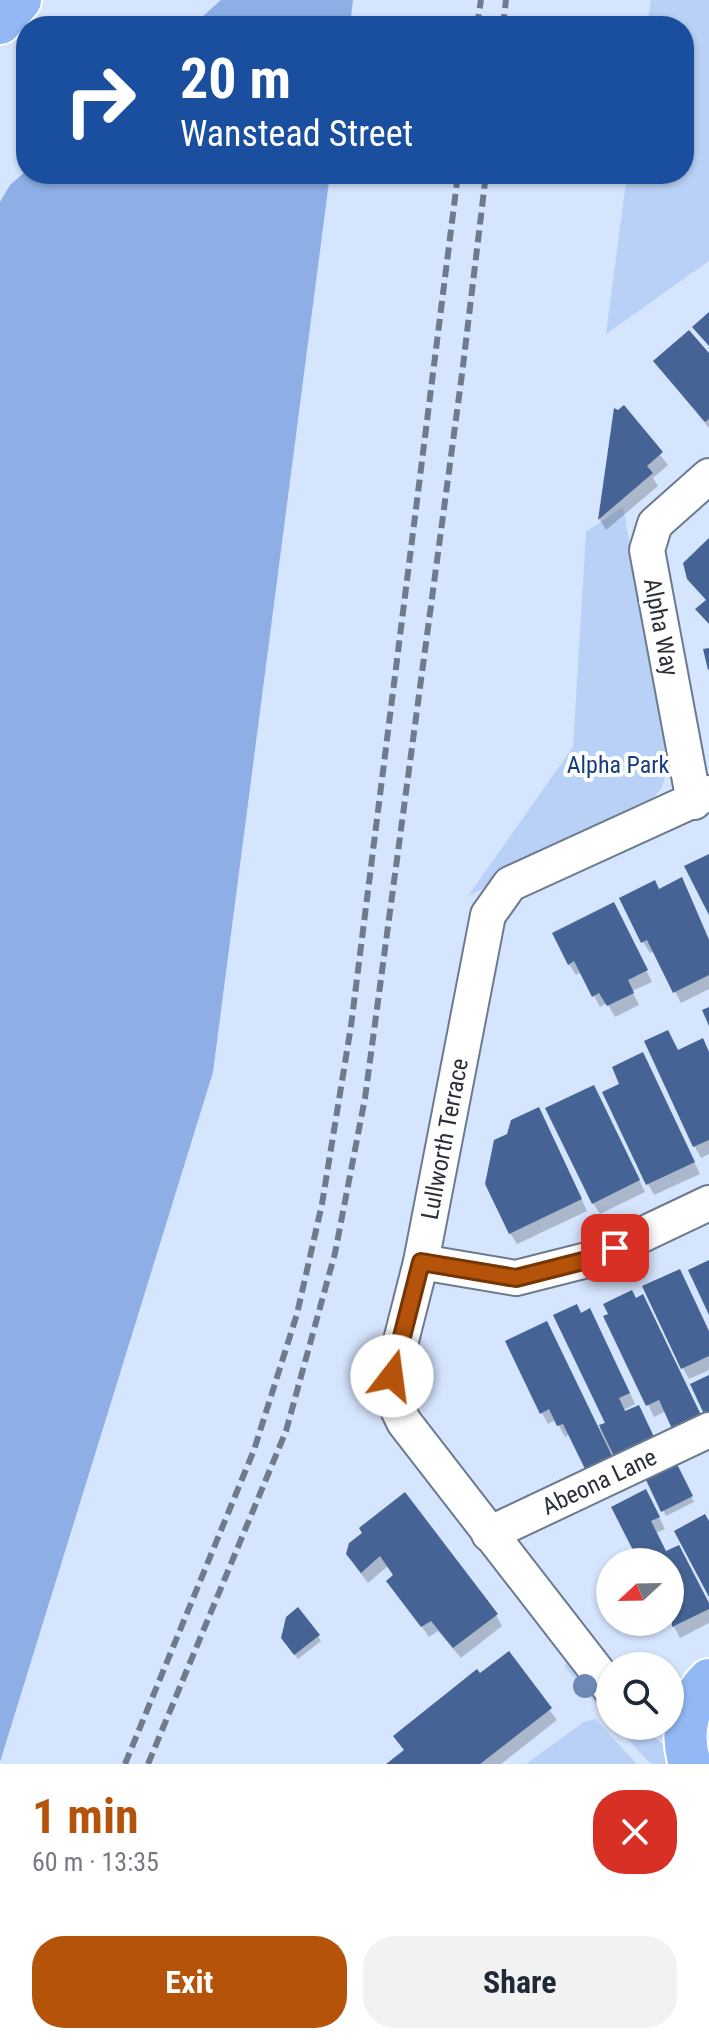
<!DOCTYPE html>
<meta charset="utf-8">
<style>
body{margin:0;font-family:"Roboto Condensed",sans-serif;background:#f2f2f3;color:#1f2937;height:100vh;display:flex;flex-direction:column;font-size:30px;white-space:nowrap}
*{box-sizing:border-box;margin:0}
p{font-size:26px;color:#747a83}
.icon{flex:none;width:44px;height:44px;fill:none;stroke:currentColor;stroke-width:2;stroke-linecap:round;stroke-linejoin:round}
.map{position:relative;height:1764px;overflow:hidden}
.side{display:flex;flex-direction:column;background:#fff;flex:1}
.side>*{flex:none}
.banner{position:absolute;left:16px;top:16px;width:678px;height:168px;border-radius:32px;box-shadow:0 2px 6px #0004;background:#1a4fa0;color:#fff;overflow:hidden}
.needle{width:52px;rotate:248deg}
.buttons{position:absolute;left:596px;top:1548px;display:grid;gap:16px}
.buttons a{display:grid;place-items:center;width:88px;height:88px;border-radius:50%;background:#fff;box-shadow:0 2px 6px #0004;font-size:40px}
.pin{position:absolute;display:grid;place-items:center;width:68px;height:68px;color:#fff;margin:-34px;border-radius:16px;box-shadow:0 4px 12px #0006}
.me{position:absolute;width:88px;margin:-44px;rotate:15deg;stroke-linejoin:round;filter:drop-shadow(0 0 6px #0008)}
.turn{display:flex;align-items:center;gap:28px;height:168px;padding:0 32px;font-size:36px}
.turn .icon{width:104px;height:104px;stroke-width:2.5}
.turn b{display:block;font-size:56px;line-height:68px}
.round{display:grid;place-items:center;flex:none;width:84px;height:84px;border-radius:32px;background:#f2f2f3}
.headline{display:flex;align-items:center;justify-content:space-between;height:136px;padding:0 32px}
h1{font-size:48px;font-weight:700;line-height:60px;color:#b45309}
.button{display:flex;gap:16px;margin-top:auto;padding:16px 32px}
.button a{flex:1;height:92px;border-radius:32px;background:#b45309;color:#fff;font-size:32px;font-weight:700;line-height:92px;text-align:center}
.button a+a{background:#f2f2f3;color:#1f2937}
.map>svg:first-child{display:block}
.green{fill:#b9d1f6}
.forest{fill:#8dafe5}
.shadow{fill:#0003}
.building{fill:#456495}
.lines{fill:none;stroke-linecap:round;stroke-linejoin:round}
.minor-casing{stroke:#6c7a8f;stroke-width:38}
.major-casing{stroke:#fff;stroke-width:46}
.minor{stroke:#fff;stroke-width:34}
.major{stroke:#92b8f5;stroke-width:42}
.rail{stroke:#717a8a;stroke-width:6;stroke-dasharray:12 6;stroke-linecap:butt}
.tree{fill:#6c89b6}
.route-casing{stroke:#753606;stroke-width:20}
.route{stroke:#b45309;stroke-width:14}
.labels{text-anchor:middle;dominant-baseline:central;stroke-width:8;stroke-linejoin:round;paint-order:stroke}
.street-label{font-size:24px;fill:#2a303a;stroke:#fff}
.park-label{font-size:24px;fill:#153d7c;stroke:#fff}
</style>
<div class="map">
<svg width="709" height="1764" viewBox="0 0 709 1764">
<rect width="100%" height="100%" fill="#d6e5fe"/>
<g class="green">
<path d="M 651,0 L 709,0 L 709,261 L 606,334 L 627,174 L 684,174 L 684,26 L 647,26 Z"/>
<path d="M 623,507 L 669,760 L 662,787 L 645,809 L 468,896 L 573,747 L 586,532 Z"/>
<path d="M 568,1662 L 610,1711 L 610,1721 L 564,1666 Z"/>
<path d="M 595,1719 L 637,1764 L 526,1764 L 584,1722 Z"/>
<path d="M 615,1726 C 644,1726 664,1739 677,1764 L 651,1764 Z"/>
</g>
<g class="forest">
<path d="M 221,0 L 353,0 L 350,26 L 192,26 Z"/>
<path d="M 26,171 L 26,174 L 330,174 L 213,1072 L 0,1762 L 0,202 L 10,185 Z"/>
</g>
<g class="shadow">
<path d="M 709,356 L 709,428 L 655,362 Z"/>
<path d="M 623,408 L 668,465 L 653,478 L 658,486 L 606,530 L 600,520 L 616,411 Z"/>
<path d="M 659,891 L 688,891 L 709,939 L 709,989 L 681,1003 L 654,951 L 650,953 L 643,942 Z"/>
<path d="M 620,916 L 652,982 L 632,991 L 639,1005 L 615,1017 L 607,1003 L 600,1007 L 581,972 L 576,975 L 569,964 Z"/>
<path d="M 647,1042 L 678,1052 L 709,1054 L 709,1154 L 701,1158 L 695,1147 Z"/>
<path d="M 649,1066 L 700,1174 L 654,1195 L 648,1184 Z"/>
<path d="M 600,1098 L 645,1192 L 600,1214 L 593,1203 Z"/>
<path d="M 545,1121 L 587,1211 L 517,1244 L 510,1233 Z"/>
<path d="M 581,1315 L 596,1322 L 635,1404 L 620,1412 L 622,1415 L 644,1419 L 594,1481 L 570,1434 L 565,1437 L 556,1420 L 548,1424 L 542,1413 L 553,1335 L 599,1428 L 607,1424 Z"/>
<path d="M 605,1317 L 666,1411 L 654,1417 Z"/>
<path d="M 709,1332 L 709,1370 L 689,1379 L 683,1368 Z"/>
<path d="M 676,1467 L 694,1502 L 666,1516 L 648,1481 Z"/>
<path d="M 652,1503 L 665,1529 L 656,1533 L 666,1553 L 709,1606 L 709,1623 L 680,1638 L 670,1619 L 670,1562 L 641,1562 Z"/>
<path d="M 364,1533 L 496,1615 L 502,1626 L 461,1658 L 438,1631 L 429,1637 L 396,1590 L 395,1576 L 388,1566 L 368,1583 L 355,1566 L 348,1554 Z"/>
<path d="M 318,1636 L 321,1641 L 298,1659 L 286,1643 Z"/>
<path d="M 508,1654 L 557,1720 L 501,1764 L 390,1764 L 405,1752 L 395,1736 Z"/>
</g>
<g class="building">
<path d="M 709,312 L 709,346 L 692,327 Z"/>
<path d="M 689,330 L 709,353 L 709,419 L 705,422 L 653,361 Z"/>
<path d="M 624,405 L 663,452 L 647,466 L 653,473 L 598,520 L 614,408 L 618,410 Z"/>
<path d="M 709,538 L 709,624 L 695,609 L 706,600 L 687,579 L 683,563 Z"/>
<path d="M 709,648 L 709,669 L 708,670 L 703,649 Z"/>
<path d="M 709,854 L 709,915 L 684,866 Z"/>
<path d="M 682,877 L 709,940 L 709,975 L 673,993 L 647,940 L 641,943 L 619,898 L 655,880 L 659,889 Z"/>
<path d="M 614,902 L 648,970 L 628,980 L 634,993 L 607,1006 L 599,993 L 592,997 L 574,961 L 568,965 L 552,933 Z"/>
<path d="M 709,1007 L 709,1026 L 702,1010 Z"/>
<path d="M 668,1030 L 678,1050 L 703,1038 L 709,1052 L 709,1140 L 693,1147 L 644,1041 Z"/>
<path d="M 643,1052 L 695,1162 L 646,1185 L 602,1092 L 619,1084 L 612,1067 Z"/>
<path d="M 594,1085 L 640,1180 L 592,1204 L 545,1108 Z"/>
<path d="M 539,1107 L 582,1199 L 509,1234 L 485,1184 L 494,1140 L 507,1134 L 511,1120 Z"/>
<path d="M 709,1260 L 709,1315 L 688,1270 Z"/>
<path d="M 680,1269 L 709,1331 L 709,1356 L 681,1369 L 642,1286 Z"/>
<path d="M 632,1290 L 636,1298 L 643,1294 L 702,1417 L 673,1431 L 659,1400 L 646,1406 L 603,1316 L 608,1314 L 603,1304 Z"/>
<path d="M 577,1304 L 581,1313 L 590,1308 L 630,1393 L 619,1398 L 625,1411 L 639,1405 L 655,1439 L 615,1458 L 599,1425 L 605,1423 L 553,1315 Z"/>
<path d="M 547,1321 L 613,1458 L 586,1471 L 563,1424 L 557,1426 L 549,1409 L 540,1414 L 505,1341 Z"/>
<path d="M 709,1375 L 709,1412 L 704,1414 L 690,1384 Z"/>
<path d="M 677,1464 L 693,1496 L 661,1512 L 646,1480 Z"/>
<path d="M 646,1489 L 660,1517 L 651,1521 L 666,1551 L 679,1545 L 709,1603 L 709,1609 L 672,1627 L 670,1562 L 639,1562 L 611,1507 Z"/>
<path d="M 405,1492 L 498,1614 L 453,1648 L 431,1621 L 421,1627 L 386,1581 L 393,1575 L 380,1556 L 361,1573 L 346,1554 L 349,1543 L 362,1533 L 359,1528 Z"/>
<path d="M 705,1514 L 709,1521 L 709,1597 L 674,1531 Z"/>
<path d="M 298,1607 L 320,1635 L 294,1655 L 281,1638 L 286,1617 Z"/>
<path d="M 509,1651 L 552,1708 L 480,1764 L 386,1764 L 404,1750 L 393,1736 L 477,1669 L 480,1673 Z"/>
</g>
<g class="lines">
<g class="minor-casing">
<g id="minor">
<path d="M 694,802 L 647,550 L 655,524 L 709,476"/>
<path d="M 421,1262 L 516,1278 L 591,1259 L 709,1203"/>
<path id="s1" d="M 489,1534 L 709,1430"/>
<path id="s2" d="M 610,1688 L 404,1422 L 393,1399 L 392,1376 L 421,1262 L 488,915 L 510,884 L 709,793"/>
</g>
</g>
<g class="major-casing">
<g id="major">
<path d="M 0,23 L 20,0"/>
<path d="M 690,1764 C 680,1734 687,1702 709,1680"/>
</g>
</g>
<use href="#minor" class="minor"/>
<use href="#major" class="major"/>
<g class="rail">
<path d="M 477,26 L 481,0"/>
<path d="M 503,26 L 506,0"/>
<path d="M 125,1764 L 254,1450 L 297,1314 L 322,1204 L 351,1026 L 458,174"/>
<path d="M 148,1764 L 286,1431 L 335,1253 L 365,1098 L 462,374 L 486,174"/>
</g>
</g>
<circle class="tree" cx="585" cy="1686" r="12"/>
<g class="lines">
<g class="route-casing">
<path id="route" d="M 392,1376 L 421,1262 L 516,1278 L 591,1259 L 615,1248"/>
</g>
<use href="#route" class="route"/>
</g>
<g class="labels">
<g class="street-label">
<text transform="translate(661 627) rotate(79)">Alpha Way</text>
<text stroke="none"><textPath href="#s2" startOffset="628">Lullworth Terrace</textPath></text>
<text stroke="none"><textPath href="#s1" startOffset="122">Abeona Lane</textPath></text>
</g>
<g class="park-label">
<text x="618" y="765">Alpha Park</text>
</g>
</g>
</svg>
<div class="buttons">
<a><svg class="needle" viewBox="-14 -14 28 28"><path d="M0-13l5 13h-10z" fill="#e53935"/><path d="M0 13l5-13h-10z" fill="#747a83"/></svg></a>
<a><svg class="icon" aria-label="search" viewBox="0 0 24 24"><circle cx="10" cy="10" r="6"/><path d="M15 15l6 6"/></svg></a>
</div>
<div class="pin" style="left:615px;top:1248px;background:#d93025"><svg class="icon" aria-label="arrive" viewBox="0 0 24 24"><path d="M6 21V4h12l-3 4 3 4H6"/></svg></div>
<svg class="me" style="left:392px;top:1376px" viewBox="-20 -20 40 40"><circle r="19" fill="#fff"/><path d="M0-13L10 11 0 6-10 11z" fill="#b45309"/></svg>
<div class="banner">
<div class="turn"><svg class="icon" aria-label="right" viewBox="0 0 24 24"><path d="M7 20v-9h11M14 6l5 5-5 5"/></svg><div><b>20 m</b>Wanstead Street</div></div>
</div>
</div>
<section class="side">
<div class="headline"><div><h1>1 min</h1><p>60 m · 13:35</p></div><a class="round" style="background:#d93025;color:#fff"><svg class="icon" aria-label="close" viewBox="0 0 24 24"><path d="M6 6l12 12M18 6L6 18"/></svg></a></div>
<div class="button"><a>Exit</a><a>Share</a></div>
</section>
